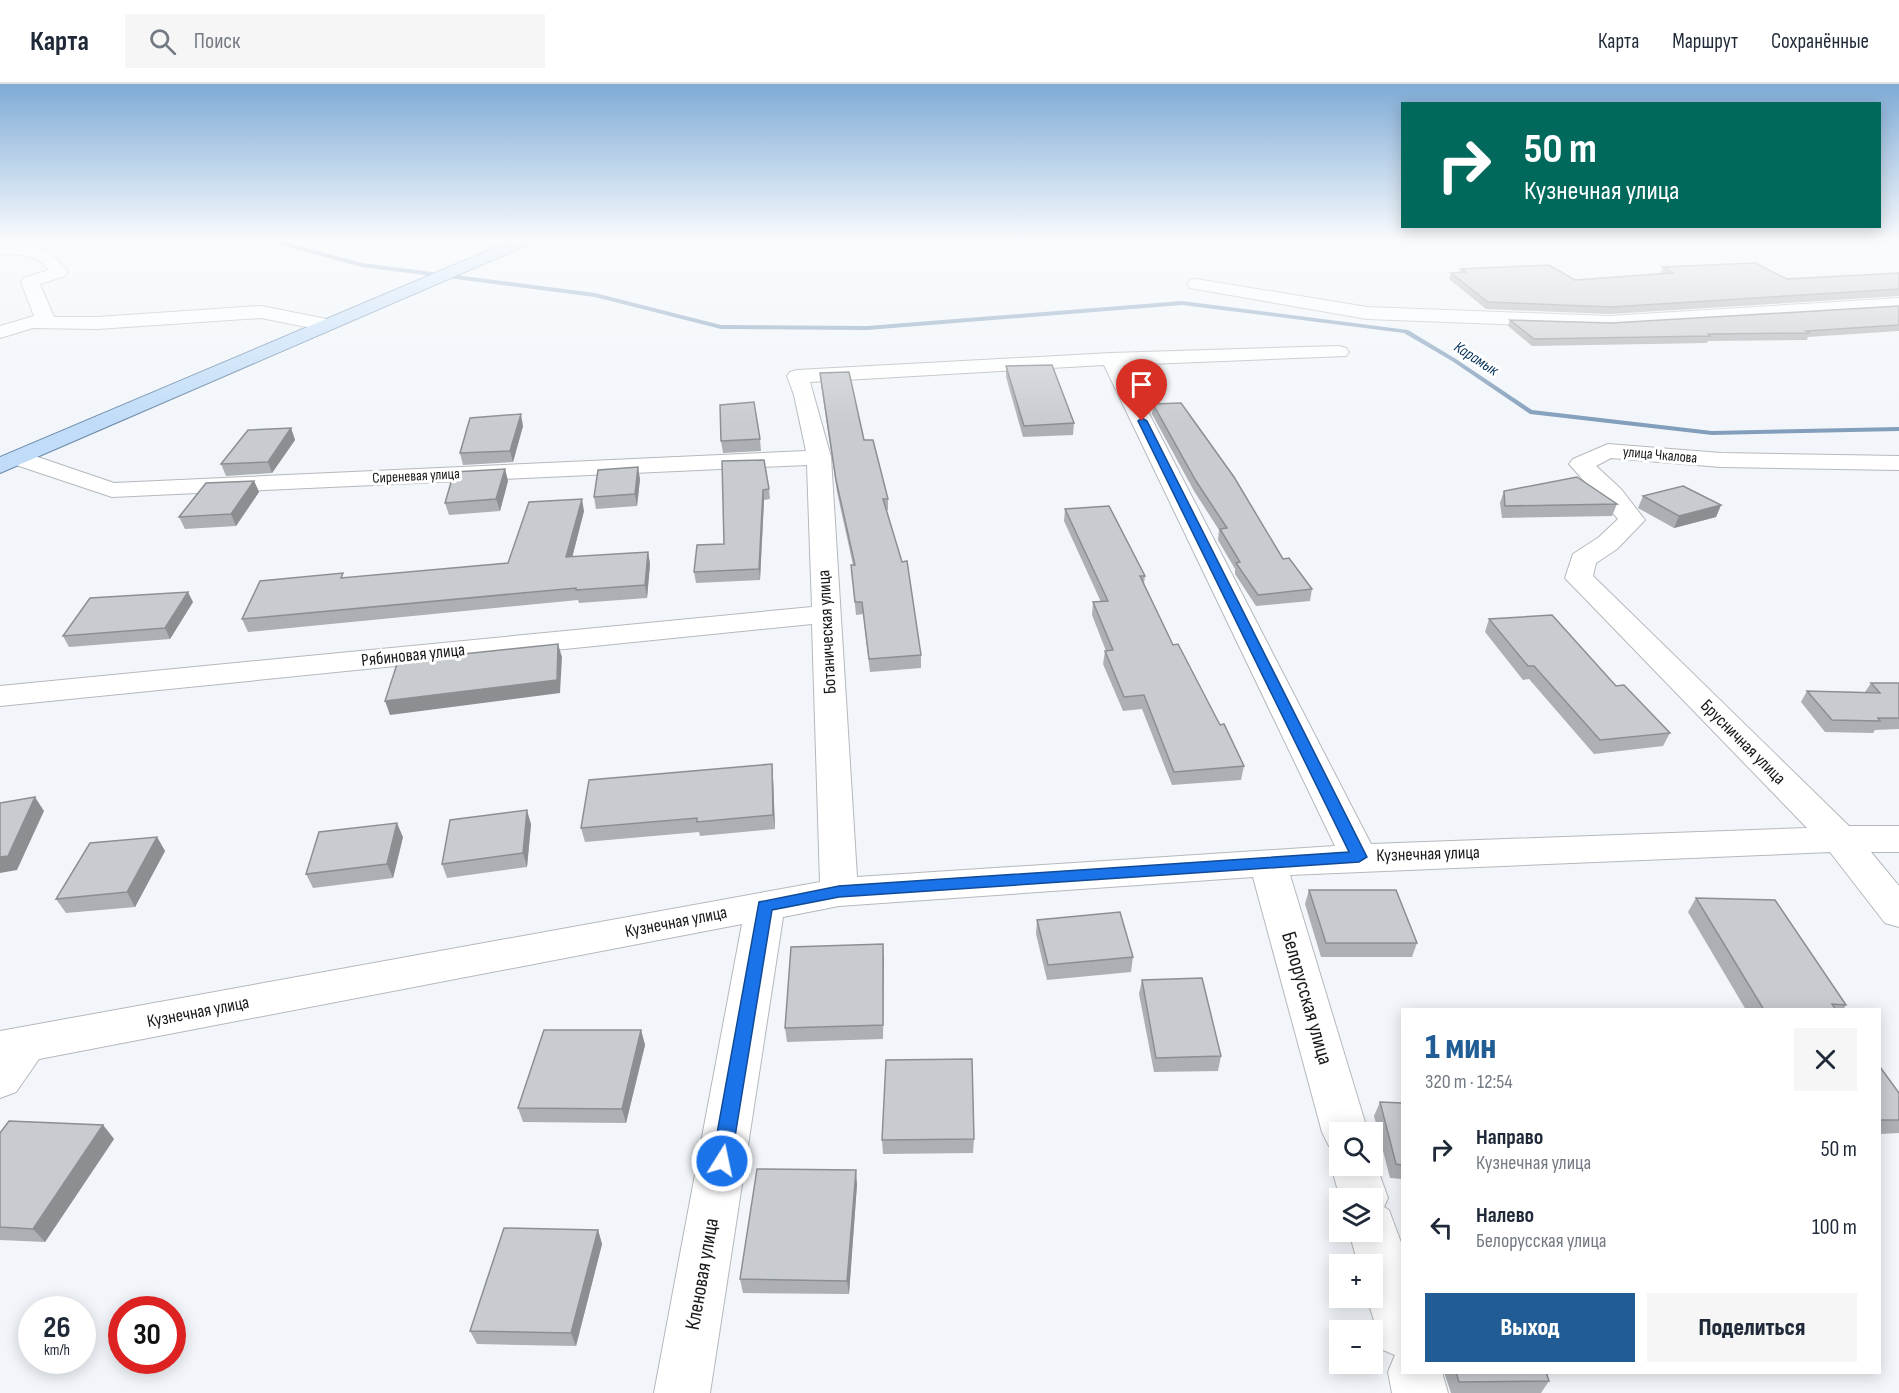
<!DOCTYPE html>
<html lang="ru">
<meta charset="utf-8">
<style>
body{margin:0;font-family:"Sofia Sans Condensed",sans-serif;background:#f6f6f7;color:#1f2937;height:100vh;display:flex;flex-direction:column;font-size:22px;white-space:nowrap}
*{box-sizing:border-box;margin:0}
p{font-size:20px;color:#747a83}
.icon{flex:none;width:33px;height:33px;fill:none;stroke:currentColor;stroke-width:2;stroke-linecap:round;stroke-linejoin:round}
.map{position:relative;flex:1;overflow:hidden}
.side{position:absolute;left:1401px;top:924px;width:480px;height:366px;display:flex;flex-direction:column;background:#fff;border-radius:0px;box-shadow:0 3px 15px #0003}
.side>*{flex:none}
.banner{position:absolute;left:1401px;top:18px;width:480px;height:126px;border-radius:0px;box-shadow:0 3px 15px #0003;background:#00695c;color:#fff;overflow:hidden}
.tools{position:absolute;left:1329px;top:1038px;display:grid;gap:12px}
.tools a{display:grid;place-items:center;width:54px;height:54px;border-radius:0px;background:#fff;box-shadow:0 3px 15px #0003;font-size:30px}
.speed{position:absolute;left:18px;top:1212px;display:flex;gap:12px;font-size:30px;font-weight:700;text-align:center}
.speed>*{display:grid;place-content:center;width:78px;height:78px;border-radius:50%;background:#fff;box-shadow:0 3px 15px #0003;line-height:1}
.speed small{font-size:15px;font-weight:400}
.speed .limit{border:9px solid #d22;background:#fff;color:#111}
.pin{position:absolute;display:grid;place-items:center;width:51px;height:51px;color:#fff;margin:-62px -26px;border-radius:50% 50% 50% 0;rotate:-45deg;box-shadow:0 0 6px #0007}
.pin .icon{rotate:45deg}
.me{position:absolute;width:66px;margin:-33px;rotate:10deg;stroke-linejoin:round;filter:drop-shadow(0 0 4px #0008)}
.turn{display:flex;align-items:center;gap:21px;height:126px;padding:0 24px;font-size:27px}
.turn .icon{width:78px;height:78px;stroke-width:2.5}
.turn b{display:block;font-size:42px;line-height:51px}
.round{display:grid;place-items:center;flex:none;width:63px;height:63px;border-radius:0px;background:#f6f6f7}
.head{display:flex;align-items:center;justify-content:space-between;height:102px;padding:0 24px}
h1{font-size:36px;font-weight:800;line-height:45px;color:#215d94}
.primary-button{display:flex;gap:12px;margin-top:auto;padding:12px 24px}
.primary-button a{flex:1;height:69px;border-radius:0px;background:#215d94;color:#fff;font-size:24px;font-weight:800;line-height:69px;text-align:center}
.primary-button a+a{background:#f6f6f7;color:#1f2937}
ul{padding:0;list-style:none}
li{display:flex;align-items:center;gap:18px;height:78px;padding:0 24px}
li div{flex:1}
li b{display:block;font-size:22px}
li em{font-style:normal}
header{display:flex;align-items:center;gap:36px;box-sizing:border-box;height:84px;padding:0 30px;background:#fff;border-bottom:2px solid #e0e1e3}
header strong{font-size:28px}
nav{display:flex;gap:33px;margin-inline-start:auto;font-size:21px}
.search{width:420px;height:54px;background:#f6f6f7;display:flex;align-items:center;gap:15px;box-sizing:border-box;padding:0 21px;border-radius:0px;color:#747a83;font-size:22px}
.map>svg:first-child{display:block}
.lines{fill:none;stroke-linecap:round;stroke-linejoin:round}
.stream{fill:#829ebb;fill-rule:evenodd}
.minor-casing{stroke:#b5b8bc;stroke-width:2}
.major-casing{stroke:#6a88a7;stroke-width:2}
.minor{fill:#fff;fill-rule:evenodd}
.major{fill:#c0dcf8;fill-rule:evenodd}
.wall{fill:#acafb3}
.shaded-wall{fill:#8c8f92}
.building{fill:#c8ccd0;stroke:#8c8f92;stroke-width:1.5}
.route{fill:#1a73e8;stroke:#114b97;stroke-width:1.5}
.labels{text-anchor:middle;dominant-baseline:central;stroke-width:6;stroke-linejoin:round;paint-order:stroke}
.far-street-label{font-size:15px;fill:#17191a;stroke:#fff}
.far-water-label{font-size:16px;font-style:italic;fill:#022f56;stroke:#fff}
.street-label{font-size:18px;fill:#17191a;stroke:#fff}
.near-street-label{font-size:21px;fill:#17191a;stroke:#fff}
</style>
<header>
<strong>Карта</strong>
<div class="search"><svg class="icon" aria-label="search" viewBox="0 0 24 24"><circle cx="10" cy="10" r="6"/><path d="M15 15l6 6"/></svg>Поиск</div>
<nav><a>Карта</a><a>Маршрут</a><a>Сохранённые</a></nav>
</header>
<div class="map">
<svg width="1899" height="1309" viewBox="0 0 1899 1309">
<rect width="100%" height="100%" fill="#f2f6fa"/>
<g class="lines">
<path class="stream" d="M 252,156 L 285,158 L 362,179 L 595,209 L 721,241 L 867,242 L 1182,217 L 1408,246 L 1456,275 L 1532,326 L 1712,347 L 1899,343 L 1899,347 L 1712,351 L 1530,330 L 1452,277 L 1404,249 L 1182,221 L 867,246 L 721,245 L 595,213 L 362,183 L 285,162 Z"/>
<g class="minor-casing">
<g id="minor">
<path d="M 0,160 C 30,160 50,163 68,188 L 65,192 L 40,200 L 54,233 L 97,233 L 261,222 L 327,235 L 337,241 L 327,247 L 261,234 L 97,245 L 33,244 L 0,254 L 0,242 L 34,232 L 21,198 L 24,194 L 49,186 C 36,169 19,170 0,170 Z"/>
<path d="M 1196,195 L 1367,223 L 1609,232 L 1899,214 L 1899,226 L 1609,244 L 1367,235 L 1190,204 L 1187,200 L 1190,196 Z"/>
<path d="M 1339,262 L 1346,264 L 1349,268 L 1346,272 L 1124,281 L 1371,760 L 1807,744 L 1565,494 L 1573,470 L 1599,453 L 1618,435 L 1569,380 L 1573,375 L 1608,360 L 1721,369 L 1899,372 L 1899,386 L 1721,383 L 1611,374 L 1596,382 L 1621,405 L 1645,436 L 1617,465 L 1596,479 L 1593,492 L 1849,742 L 1899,742 L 1899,768 L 1871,768 L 1899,802 L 1899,843 L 1885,839 L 1830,768 L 1290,791 L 1368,1048 L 1340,1048 L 1340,1066 L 1329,1062 L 1322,1048 L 1253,793 L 839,822 L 783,833 L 710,1309 L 654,1309 L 742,840 L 39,975 L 16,1008 L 0,1014 L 0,947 L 820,798 L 812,540 L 0,622 L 0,602 L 812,523 L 807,381 L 112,413 L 10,379 L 6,374 L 10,369 L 26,369 L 114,399 L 806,367 L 794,311 L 787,292 L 790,288 L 797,286 L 1111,269 ZM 1104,281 L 1335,762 L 857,793 L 831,373 L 810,298 Z"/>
<path d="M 1340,1066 L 1340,1082 L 1372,1082 L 1372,1069 L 1388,1114 L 1384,1123 L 1389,1126 L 1402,1161 L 1402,1288 L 1442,1288 L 1448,1309 L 1392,1309 L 1388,1288 L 1395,1271 L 1383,1266 L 1367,1214 L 1372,1214 L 1372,1180 L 1358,1180 L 1349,1148 L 1372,1148 L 1372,1114 L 1340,1114 L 1331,1082 Z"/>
</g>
</g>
<g class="major-casing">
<path id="major" d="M 513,156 L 534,156 L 532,159 L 0,389 L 0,373 Z"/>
</g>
<use href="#minor" class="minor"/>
<use href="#major" class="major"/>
</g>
<g class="wall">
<path d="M 1663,183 L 1787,195 L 1899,189 L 1899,212 L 1609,230 L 1486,225 L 1449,195 L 1451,189 L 1460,188 L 1461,185 L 1575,196 L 1660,190 Z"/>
<path d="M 1899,222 L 1899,247 L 1808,253 L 1807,256 L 1708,257 L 1707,259 L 1532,262 L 1508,242 L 1510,236 L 1611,239 Z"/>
<path d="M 1006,282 L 1074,339 L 1073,351 L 1023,353 L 1006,293 Z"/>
<path d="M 820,289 L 864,356 L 888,415 L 888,426 L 886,426 L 921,571 L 921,584 L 870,588 L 863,530 L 856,531 L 851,481 L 853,481 L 837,408 L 821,300 Z"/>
<path d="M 1153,320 L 1283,475 L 1312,505 L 1310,517 L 1256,522 L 1235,490 L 1235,485 L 1218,456 L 1219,446 L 1194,407 L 1152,330 Z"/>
<path d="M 523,342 L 513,378 L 463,381 L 460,369 Z"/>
<path d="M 291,344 L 295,356 L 272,389 L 226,392 L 221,380 Z"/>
<path d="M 760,355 L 761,367 L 723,369 L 721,357 Z"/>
<path d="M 722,377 L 769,405 L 770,415 L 764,416 L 760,496 L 696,499 L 694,488 L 724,460 Z"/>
<path d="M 505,385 L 508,397 L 500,427 L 449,431 L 445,419 Z"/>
<path d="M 640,395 L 637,422 L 596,425 L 594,413 Z"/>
<path d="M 254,397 L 259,408 L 236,442 L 185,445 L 179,433 Z"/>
<path d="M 1504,407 L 1617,420 L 1612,432 L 1502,434 L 1500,419 Z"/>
<path d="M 1643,412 L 1721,421 L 1716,433 L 1674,444 L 1638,424 Z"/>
<path d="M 1065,425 L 1145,492 L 1144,500 L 1173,561 L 1244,682 L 1241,696 L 1172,701 L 1142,625 L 1123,627 L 1103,580 L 1105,567 L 1106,567 L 1092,531 L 1093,518 L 1101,518 L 1064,437 Z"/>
<path d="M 584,427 L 572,473 L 648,468 L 650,480 L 647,514 L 579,519 L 578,516 L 248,548 L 242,535 L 344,494 L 508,479 Z"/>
<path d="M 193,518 L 170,555 L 69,563 L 63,552 Z"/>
<path d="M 1489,535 L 1616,602 L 1670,649 L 1663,662 L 1594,670 L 1529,595 L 1523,596 L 1485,548 Z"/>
<path d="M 1871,599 L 1899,599 L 1899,645 L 1875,646 L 1873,649 L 1825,648 L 1801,618 L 1807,607 L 1865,608 Z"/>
<path d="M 772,680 L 773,694 L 775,745 L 700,752 L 699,748 L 585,758 L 581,744 Z"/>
<path d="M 531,740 L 527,783 L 447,794 L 442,780 Z"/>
<path d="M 157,753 L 165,767 L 135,823 L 66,829 L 56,815 Z"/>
<path d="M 403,753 L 393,794 L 313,804 L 306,790 Z"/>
<path d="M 1309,806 L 1417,859 L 1412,873 L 1321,873 L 1305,820 Z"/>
<path d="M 1696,814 L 1846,921 L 1843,926 L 1746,926 L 1688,828 Z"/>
<path d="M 1037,836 L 1133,873 L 1131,888 L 1047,896 L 1036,850 Z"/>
<path d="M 883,860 L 883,955 L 787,958 L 785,944 Z"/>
<path d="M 1142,896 L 1221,972 L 1218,987 L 1154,988 L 1139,910 Z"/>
<path d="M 641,946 L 645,961 L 626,1039 L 523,1038 L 518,1024 Z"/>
<path d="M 1880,983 L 1899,1009 L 1899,1049 L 1880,1050 Z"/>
<path d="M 1380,1018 L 1402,1019 L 1402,1095 L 1390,1094 L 1374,1032 Z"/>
<path d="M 103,1041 L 114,1055 L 45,1158 L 0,1156 L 0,1049 Z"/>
<path d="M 974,1055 L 973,1069 L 883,1070 L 882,1056 Z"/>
<path d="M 857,1100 L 849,1210 L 743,1209 L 740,1195 Z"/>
<path d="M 598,1146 L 602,1160 L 576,1262 L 477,1260 L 470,1247 Z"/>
<path d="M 1444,1288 L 1546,1288 L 1549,1297 L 1541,1309 L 1451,1309 Z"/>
</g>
<g class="shaded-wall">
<path d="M 521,330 L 523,342 L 513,378 L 510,367 Z"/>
<path d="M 291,344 L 295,356 L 272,389 L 268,378 Z"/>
<path d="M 638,383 L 640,395 L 637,422 L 635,410 Z"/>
<path d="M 505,385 L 508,397 L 500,427 L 496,415 Z"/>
<path d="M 254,397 L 259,408 L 236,442 L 231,430 Z"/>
<path d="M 763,406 L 764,416 L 760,496 L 759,485 Z"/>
<path d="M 582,415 L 584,427 L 569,486 L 566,473 Z"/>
<path d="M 1721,421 L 1716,433 L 1674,444 L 1679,432 Z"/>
<path d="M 648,468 L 650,480 L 647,514 L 645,501 Z"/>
<path d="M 188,508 L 193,518 L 170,555 L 165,544 Z"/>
<path d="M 558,560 L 562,573 L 560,609 L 390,631 L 385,617 Z"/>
<path d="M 772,680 L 773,694 L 775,745 L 773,731 Z"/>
<path d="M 35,713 L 44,727 L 17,786 L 0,789 L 0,773 Z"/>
<path d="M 527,726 L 531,740 L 527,783 L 523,769 Z"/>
<path d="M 397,739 L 403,753 L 393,794 L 387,780 Z"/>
<path d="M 157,753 L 165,767 L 135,823 L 127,808 Z"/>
<path d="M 883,860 L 884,874 L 883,955 Z"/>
<path d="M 641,946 L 645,961 L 626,1039 L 622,1025 Z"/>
<path d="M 103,1041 L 114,1055 L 45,1158 L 33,1145 Z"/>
<path d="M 856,1086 L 857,1100 L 849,1210 L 847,1197 Z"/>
<path d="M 598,1146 L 602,1160 L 576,1262 L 571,1249 Z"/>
</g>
<g class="building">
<path d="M 1755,179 L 1787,195 L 1899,189 L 1899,205 L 1611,223 L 1488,218 L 1451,189 L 1466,188 L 1461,185 L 1549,181 L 1575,196 L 1673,189 L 1663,183 Z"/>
<path d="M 1899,222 L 1899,241 L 1806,247 L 1810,249 L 1708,250 L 1710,252 L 1534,255 L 1510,236 L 1611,239 Z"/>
<path d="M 1052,281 L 1074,339 L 1024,342 L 1006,282 Z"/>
<path d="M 849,288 L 864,356 L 873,356 L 888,415 L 883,415 L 902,478 L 907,477 L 921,571 L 869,575 L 862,518 L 855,518 L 851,481 L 855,481 L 836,396 L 820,289 Z"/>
<path d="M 754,318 L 760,355 L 721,357 L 720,321 Z"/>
<path d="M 1181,319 L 1234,393 L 1283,475 L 1289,474 L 1312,505 L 1258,511 L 1236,479 L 1240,478 L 1220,445 L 1227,444 L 1196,397 L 1153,320 Z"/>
<path d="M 521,330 L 510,367 L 460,369 L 470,334 Z"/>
<path d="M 291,344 L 268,378 L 221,380 L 248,346 Z"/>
<path d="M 764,376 L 769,405 L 763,406 L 759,485 L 694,488 L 697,461 L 724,460 L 722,377 Z"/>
<path d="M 638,383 L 635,410 L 594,413 L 598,386 Z"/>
<path d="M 505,385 L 496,415 L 445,419 L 454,388 Z"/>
<path d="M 1577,393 L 1617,420 L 1505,422 L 1504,407 Z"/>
<path d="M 254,397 L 231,430 L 179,433 L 206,399 Z"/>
<path d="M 1683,402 L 1721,421 L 1679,432 L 1643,412 Z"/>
<path d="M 582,415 L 566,473 L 648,468 L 645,501 L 576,506 L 576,504 L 242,535 L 260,497 L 343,489 L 341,494 L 508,479 L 529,418 Z"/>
<path d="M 1109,422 L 1145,492 L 1140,492 L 1173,561 L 1178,560 L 1220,641 L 1224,640 L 1244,682 L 1174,688 L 1144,611 L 1124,613 L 1105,567 L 1113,566 L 1093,518 L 1108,517 L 1065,425 Z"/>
<path d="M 188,508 L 165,544 L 63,552 L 90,514 Z"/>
<path d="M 1552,531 L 1616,602 L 1624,601 L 1670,649 L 1600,656 L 1534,582 L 1528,582 L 1489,535 Z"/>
<path d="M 558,560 L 557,596 L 385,617 L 398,577 Z"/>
<path d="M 1871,599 L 1899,599 L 1899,634 L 1878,634 L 1880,637 L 1832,636 L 1807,607 L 1880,609 Z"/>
<path d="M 772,680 L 773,731 L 697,738 L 697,734 L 581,744 L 589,696 Z"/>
<path d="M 35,713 L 8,772 L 0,773 L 0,719 Z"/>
<path d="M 527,726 L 523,769 L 442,780 L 450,736 Z"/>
<path d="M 397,739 L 387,780 L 306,790 L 319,748 Z"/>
<path d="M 157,753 L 127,808 L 56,815 L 90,759 Z"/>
<path d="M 1309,806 L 1396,806 L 1417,859 L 1326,859 Z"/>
<path d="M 1696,814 L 1775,816 L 1846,921 L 1832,920 L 1836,926 L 1764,926 Z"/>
<path d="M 1120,828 L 1133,873 L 1048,881 L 1037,836 Z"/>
<path d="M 883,860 L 883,941 L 785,944 L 791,863 Z"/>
<path d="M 1202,894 L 1221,972 L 1156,974 L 1142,896 Z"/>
<path d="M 544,946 L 641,946 L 622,1025 L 518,1024 Z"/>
<path d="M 972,975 L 974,1055 L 882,1056 L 886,976 Z"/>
<path d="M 1880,983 L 1899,1009 L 1899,1036 L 1880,1036 Z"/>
<path d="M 1380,1018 L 1402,1019 L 1402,1081 L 1396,1080 Z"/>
<path d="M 9,1037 L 103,1041 L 33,1145 L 0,1143 L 0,1049 Z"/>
<path d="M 757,1085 L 856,1086 L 847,1197 L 740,1195 Z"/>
<path d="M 504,1144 L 598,1146 L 571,1249 L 470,1247 Z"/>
<path d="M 1456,1288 L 1546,1288 L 1549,1297 L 1459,1298 Z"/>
</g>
<linearGradient id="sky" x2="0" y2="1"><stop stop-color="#7fabd6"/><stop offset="0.46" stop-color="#f9fbfd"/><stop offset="1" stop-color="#f9fbfd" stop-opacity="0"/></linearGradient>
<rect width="1899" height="339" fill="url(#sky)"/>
<path class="route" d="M 1142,334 L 1147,337 L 1367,773 L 1359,778 L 839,813 L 772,826 L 731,1077 L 728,1083 L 722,1086 L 715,1083 L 712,1077 L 759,818 L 839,802 L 1349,768 L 1138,337 Z"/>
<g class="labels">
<g class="far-street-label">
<text transform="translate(1660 371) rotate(5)">улица Чкалова</text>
<text transform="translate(416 392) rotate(-3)">Сиреневая улица</text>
</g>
<g class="far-water-label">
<text transform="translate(1476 275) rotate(33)">Карамык</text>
</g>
<g class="street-label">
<text transform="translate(827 548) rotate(-93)">Ботаническая улица</text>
<text transform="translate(413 571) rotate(-6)">Рябиновая улица</text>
<text transform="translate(1743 658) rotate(45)">Брусничная улица</text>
<text transform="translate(1428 770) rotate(-2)">Кузнечная улица</text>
<text transform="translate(676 838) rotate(-11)">Кузнечная улица</text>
<text transform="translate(198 928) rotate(-11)">Кузнечная улица</text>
</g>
<g class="near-street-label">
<text transform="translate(1307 914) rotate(74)">Белорусская улица</text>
<text transform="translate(702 1190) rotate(-80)">Кленовая улица</text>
</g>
</g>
</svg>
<div class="tools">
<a><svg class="icon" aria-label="search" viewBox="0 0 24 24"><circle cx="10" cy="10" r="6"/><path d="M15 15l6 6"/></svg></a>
<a><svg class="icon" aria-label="layers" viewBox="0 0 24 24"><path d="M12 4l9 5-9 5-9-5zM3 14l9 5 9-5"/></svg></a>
<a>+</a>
<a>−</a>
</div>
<div class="speed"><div>26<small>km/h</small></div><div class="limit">30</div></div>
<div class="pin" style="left:1142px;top:337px;background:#d93025"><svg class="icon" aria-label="arrive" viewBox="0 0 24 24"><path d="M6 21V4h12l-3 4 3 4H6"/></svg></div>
<svg class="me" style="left:722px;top:1077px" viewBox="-20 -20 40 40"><circle r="17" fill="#1a73e8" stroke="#fff" stroke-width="3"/><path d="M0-11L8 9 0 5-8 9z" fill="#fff"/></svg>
<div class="banner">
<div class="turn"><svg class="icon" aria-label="right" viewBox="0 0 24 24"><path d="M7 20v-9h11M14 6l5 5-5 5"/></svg><div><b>50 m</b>Кузнечная улица</div></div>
</div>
<section class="side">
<div class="head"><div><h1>1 мин</h1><p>320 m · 12:54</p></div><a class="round"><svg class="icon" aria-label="close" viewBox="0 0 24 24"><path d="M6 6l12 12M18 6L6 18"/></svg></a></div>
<ul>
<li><svg class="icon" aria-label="right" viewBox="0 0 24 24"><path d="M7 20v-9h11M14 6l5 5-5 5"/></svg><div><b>Направо</b><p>Кузнечная улица</p></div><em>50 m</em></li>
<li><svg class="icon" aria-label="left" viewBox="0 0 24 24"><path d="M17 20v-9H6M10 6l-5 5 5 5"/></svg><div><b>Налево</b><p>Белорусская улица</p></div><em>100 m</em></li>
</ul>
<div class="primary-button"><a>Выход</a><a>Поделиться</a></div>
</section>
</div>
